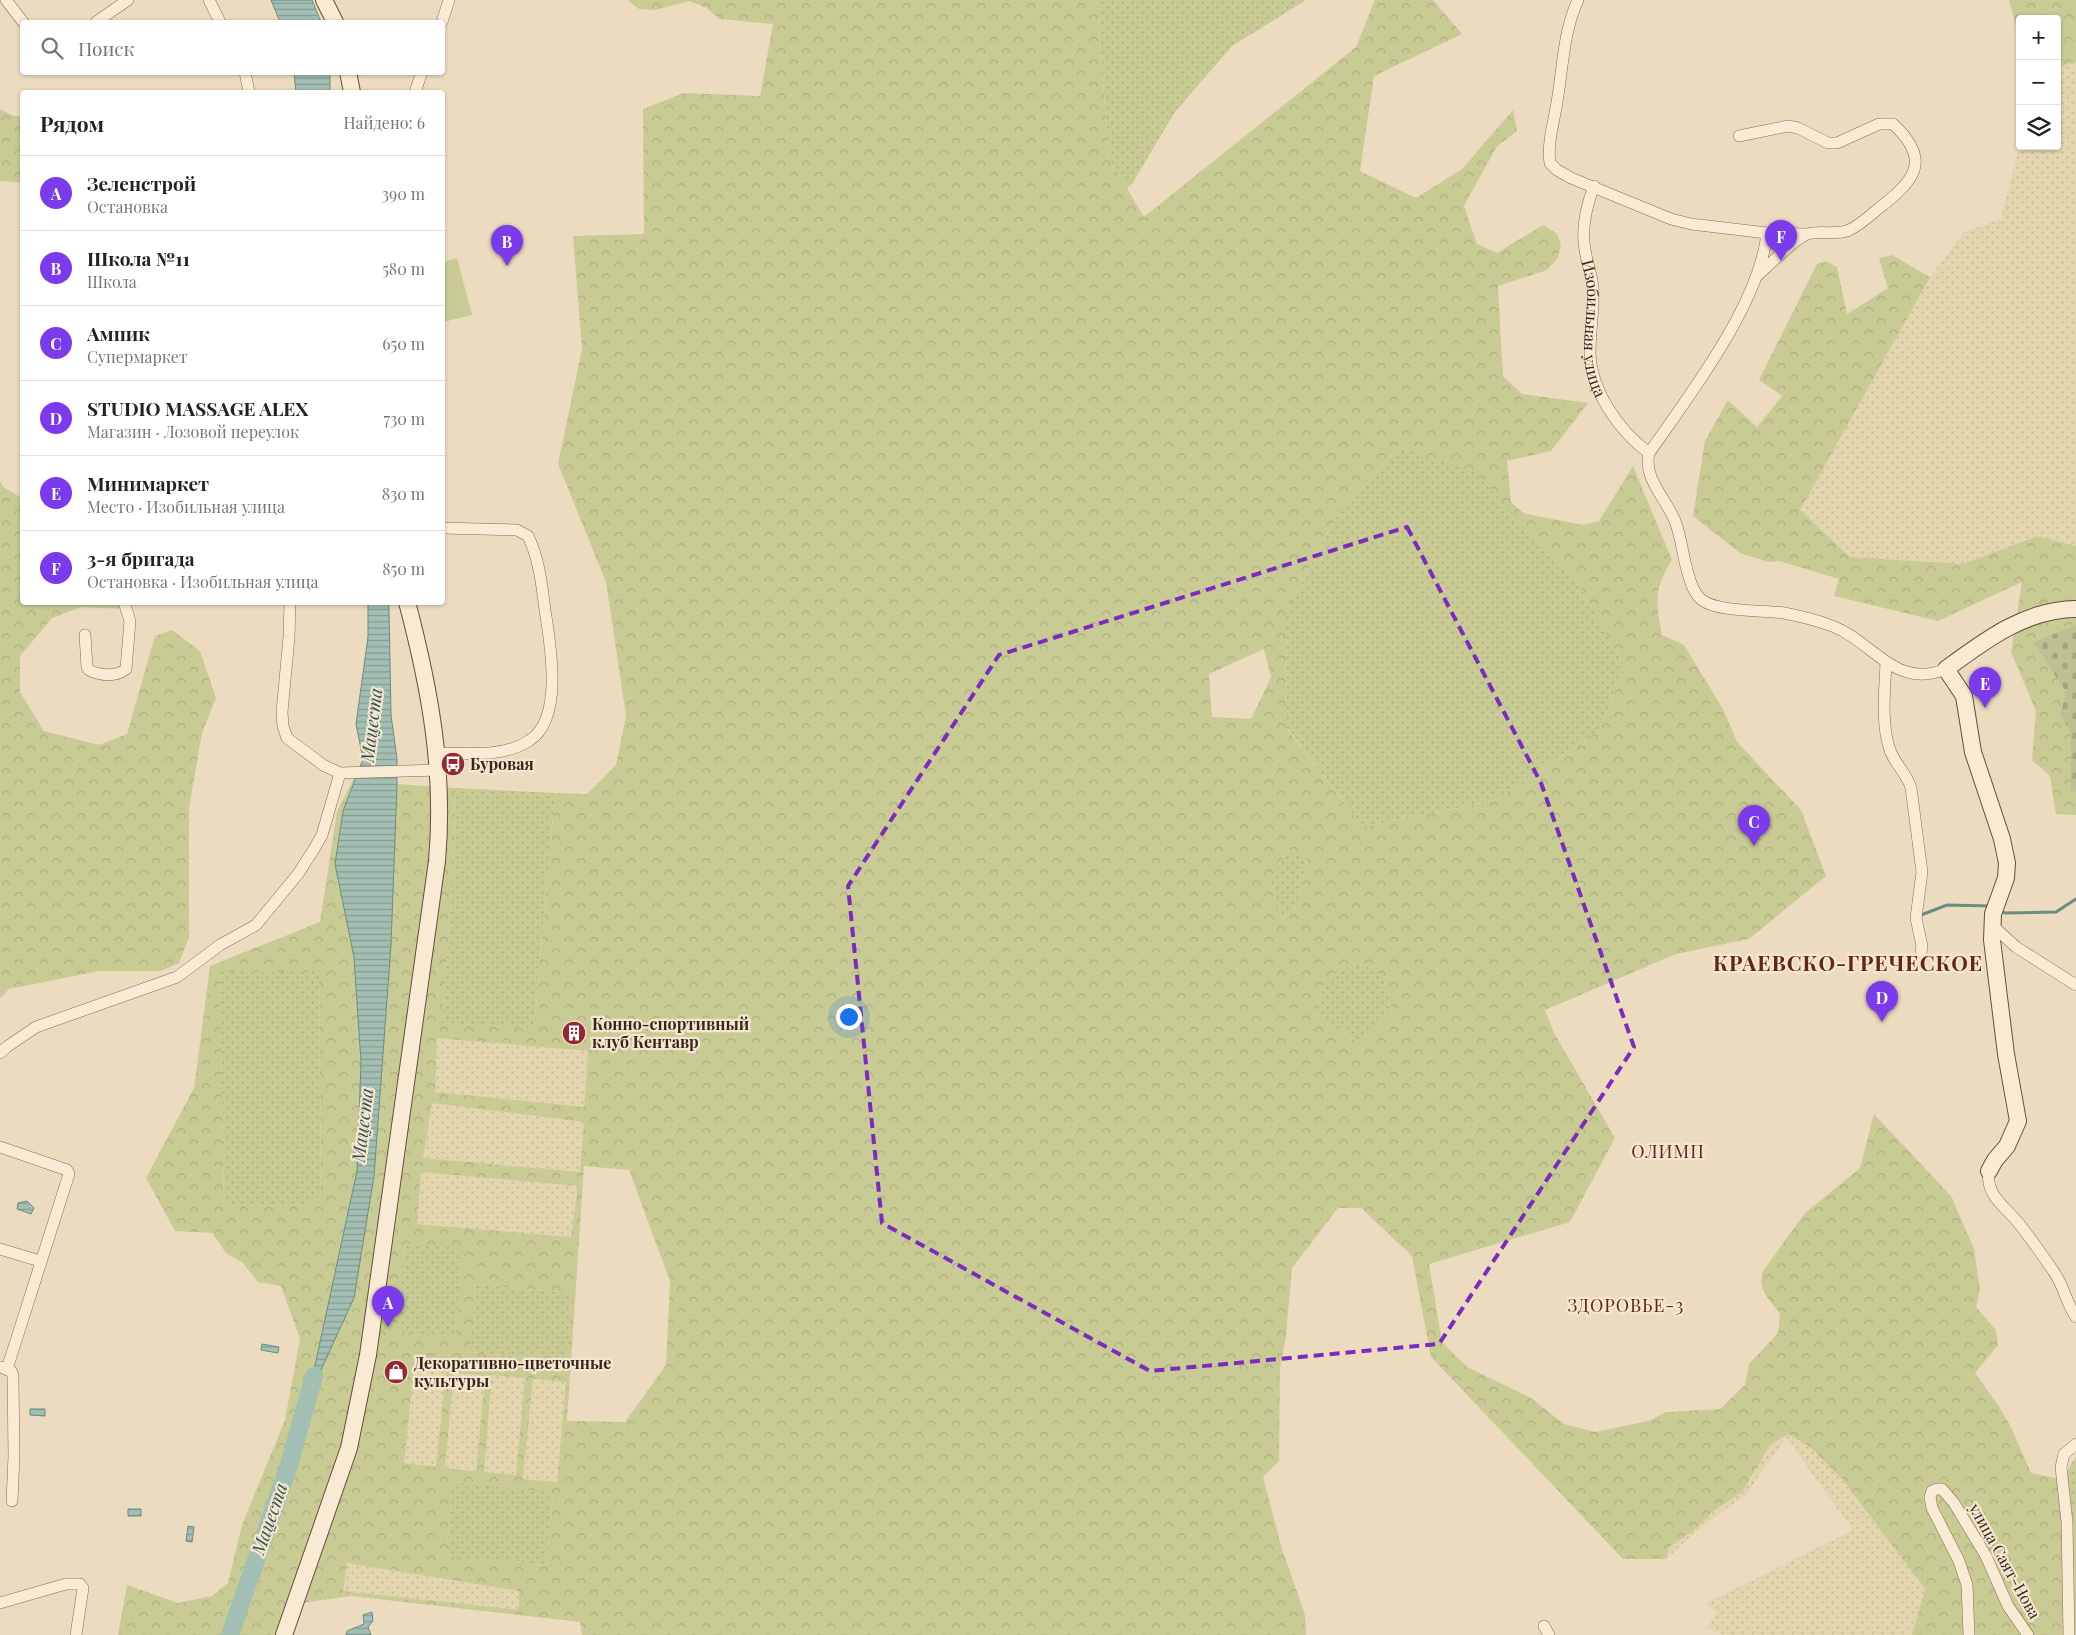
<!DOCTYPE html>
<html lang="ru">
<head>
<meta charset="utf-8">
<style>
  :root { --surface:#fff; --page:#f2f2f2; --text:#222; --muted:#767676; --line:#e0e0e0; --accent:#7c3aed }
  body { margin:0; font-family:"Playfair Display",serif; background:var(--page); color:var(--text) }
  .controls { position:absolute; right:15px; top:15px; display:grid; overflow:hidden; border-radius:5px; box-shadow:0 1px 4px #0004 }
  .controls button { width:45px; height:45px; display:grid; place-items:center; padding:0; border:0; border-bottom:1px solid var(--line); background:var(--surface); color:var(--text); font:25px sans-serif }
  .you { position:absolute; left:848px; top:1016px; width:18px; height:18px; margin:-12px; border:4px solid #fff; border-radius:50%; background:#1a73e8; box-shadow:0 0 0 8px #1a73e833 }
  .badge { display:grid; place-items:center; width:32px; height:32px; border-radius:50%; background:var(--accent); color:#fff; font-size:16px; font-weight:700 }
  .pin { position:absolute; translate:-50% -41px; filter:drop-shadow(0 1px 2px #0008) }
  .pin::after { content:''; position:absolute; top:26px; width:18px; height:15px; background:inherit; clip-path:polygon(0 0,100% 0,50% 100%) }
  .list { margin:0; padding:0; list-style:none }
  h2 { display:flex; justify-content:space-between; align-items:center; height:65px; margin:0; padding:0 20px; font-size:21px }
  h2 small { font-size:16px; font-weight:400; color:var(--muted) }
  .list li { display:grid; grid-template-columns:32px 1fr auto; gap:15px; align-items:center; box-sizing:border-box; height:75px; padding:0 20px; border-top:1px solid var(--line) }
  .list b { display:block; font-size:19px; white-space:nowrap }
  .list p { margin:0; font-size:16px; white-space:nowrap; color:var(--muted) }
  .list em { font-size:16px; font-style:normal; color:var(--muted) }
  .icon { flex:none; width:28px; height:28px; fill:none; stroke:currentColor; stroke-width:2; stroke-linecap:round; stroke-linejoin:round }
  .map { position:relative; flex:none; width:2076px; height:1635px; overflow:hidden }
  .search { position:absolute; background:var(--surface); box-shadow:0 1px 4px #0004; left:20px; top:20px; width:425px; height:55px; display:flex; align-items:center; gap:12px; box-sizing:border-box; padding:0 18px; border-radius:5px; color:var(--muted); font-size:19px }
  .panel { position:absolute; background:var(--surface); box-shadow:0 1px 4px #0004; left:20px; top:90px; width:425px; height:515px; border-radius:5px }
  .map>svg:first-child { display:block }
</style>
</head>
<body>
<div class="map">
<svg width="2076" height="1635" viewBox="0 0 2076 1635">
  <defs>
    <pattern id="farmland-dots" width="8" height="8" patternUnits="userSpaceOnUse" patternTransform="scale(1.25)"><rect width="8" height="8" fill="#e3d5ad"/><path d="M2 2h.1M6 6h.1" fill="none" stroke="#c3b794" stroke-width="1.8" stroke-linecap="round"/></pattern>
    <pattern id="green-dots" width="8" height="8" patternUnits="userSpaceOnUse" patternTransform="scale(1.25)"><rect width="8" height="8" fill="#c9cb94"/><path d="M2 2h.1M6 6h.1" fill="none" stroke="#adae7f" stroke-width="1.8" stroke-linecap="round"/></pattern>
    <pattern id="forest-crowns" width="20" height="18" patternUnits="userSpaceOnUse" patternTransform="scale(1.25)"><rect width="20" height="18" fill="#c9cb94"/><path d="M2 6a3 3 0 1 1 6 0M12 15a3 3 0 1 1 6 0" fill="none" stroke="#adae7f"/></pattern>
    <pattern id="cemetery-stones" width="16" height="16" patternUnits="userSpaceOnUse" patternTransform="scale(1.25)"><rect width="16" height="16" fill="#bebf93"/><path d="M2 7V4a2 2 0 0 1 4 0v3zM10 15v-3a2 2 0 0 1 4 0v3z" fill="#a4a47e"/></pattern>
    <pattern id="water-rules" width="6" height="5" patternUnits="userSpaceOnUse" patternTransform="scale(1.25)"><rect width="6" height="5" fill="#a3bfb4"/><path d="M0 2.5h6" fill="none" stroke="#869b92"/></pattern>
  </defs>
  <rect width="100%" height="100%" fill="#eddbc0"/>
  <path fill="url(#farmland-dots)" d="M2076,62V546L2036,536L1963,564L1850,557L1799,510L1930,277L1964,232L2001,219L2017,156L2020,133V146H2057V67Z
    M437,1037L588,1051L584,1107L434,1092Z
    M432,1103L584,1122L580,1173L423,1158Z
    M421,1172L579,1186L571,1237L416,1224Z
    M414,1369L446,1372L437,1467L404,1463Z
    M454,1373L485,1376L476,1471L445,1468Z
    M492,1375L525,1377L517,1475L484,1472Z
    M533,1379L566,1382L557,1482L523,1479Z
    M1788,1434L1809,1446L1843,1480L1925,1589L1912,1635H1723L1708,1628L1717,1612L1705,1604L1853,1530L1786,1437L1746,1495L1704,1525L1666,1559L1669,1547L1693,1531L1712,1512L1742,1492L1770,1445Z
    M347,1563L519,1591V1611L342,1591Z"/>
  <path fill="url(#green-dots)" d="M1097,0H1306L1232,46L1175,112L1132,184L1127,188L1109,158Z
    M1399,447L1475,471L1580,587L1625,667L1599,731L1492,801L1363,827L1287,728L1286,613L1335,518Z
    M456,788L555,793L534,1029L442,1023L452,887Z
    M1287,850L1307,859L1298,902L1283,920L1270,881Z
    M1359,961L1385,979L1392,1014L1358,1042L1315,1014L1324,980Z
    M220,972H319L321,1194L309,1205H224Z
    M405,1242L463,1248L455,1337L397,1332Z
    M475,1285L573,1293L567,1361L469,1352Z
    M2076,1457V1635H2074L2075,1535L2066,1480L2069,1467Z
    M453,1482L553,1491L546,1565L446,1556Z"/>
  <path fill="url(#forest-crowns)" fill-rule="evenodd" d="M628,0H1097L1109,158L1144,217L1356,47L1375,0H1433L1462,34L1374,76L1360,171L1416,198L1462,169L1513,110L1517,131L1497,146L1464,206L1477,244L1497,253L1543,225L1557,234L1561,245L1558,258L1547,270L1498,286L1503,376L1522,394L1588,403L1551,451L1507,461L1511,502L1523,513L1583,525L1599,521L1633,466L1672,560C1653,591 1656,601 1662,635L1684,645L1724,711L1737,742L1801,810L1826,876L1749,939L1676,954L1545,1010L1554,1033L1615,1138L1570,1222L1429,1264L1442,1342L1467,1367L1531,1398L1564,1424L1595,1432L1648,1421L1666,1412L1720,1409L1745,1385L1749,1364L1778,1333L1780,1314C1769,1299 1757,1290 1763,1271L1805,1213L1860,1168L1874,1114L1951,1196L1974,1249L1980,1289L1976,1307L1996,1330L1998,1345L1975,1373L1998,1405L2011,1427L2031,1473L2066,1480L2075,1535L2074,1635H1912L1925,1589L1843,1480L1809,1446L1788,1434L1770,1445L1742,1492L1712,1512L1693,1531L1669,1547L1666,1559H1623L1431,1357L1412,1256L1361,1208H1338L1292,1268L1286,1336L1280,1368L1279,1461L1263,1477L1282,1549L1305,1615L1306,1635H582L580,1622L351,1596L294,1604L281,1635H118L127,1585L178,1603L212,1596L228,1583L242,1525L285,1420L300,1339L281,1286L258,1282L243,1263L226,1253L212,1233L175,1231L146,1178L194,1088L210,966L320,922L337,812L363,759L343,811L335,864L354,957L361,1062L357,1171L309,1395L354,1298L374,1176L391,945L397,784L456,788L452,887L442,1023L534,1029L555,793L587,794L616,765L626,716L606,582L558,464L582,349L573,236L644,234L643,109L684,93L760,96L773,24L719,19L707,8L689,1L655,10L639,9ZM1399,447L1475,472L1580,587L1625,667L1599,731L1492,801L1363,827L1287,729L1286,613L1335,518ZM1264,649L1271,677L1251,719L1212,717L1209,674ZM1287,850L1307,859L1298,902L1283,920L1270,881ZM1359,961L1385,979L1392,1014L1358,1042L1315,1014L1324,980ZM220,972H319L321,1194L309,1205L224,1204ZM437,1038L588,1051L584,1107L435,1092ZM432,1103L584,1122L580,1172L423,1158ZM584,1166L629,1170L670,1281L666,1365L625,1422L567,1421ZM421,1172L578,1186L571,1237L417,1224ZM405,1243L463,1248L455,1336L397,1332ZM475,1285L573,1293L566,1361L470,1352ZM414,1369L446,1372L436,1467L404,1463ZM454,1373L485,1376L476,1471L445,1468ZM492,1375L525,1378L516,1475L484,1472ZM533,1379L566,1382L557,1482L523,1479ZM453,1482L553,1492L546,1565L446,1556ZM347,1563L519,1591V1610L343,1591Z
    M2009,0H2076V62L2057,67V19H2020V42Z
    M0,109L11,115L22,117V183L0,181Z
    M1892,255L1930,277L1800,510L1850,557L1963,564L2037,536L2076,546V625L2033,642L2066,692L2060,715L2071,733V790L2076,792V815L2056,814L2050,776L2032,760L2036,711L2011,652L2022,582L1938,621L1834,596L1839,579L1779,561L1768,562L1740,553L1693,516L1705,441L1728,400L1757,427L1782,396L1759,380L1817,264L1826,261L1837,267L1847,314L1888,288L1879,258Z
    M0,481L3,487L22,498V602L130,603L128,609L81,607L52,618L20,656V692L44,731L99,745L127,734L155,636L172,630L200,651L216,698L202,733L189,808V937L179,963L161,971H99L9,989L0,998Z"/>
  <path fill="url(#cemetery-stones)" d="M2076,625V792L2071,791V733L2060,715L2066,692L2033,642Z"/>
  <path fill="#c9cb94" d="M457,258L472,315L443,322V262Z"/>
  <path fill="url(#water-rules)" stroke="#6a8d81" d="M271,0H312L321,22H280Z
    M294,73H330V92H296Z
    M368,603H388L389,609L391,715L397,759V784L391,945L374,1176L354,1298L308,1398L357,1171L361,1062L354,957L335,864L343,811L363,759L356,724L368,637Z
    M27,1201L34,1208L31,1214L17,1209L18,1203Z
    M262,1344L279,1347L278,1353L261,1350Z
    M30,1409H45V1416L30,1415Z
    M128,1509H141V1516H128Z
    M188,1526L194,1527L192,1542L186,1541Z
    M372,1612L373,1621L368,1627L371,1635H346L347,1631L364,1624L363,1615Z"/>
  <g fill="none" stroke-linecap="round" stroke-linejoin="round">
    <path stroke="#6a8d81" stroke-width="3" d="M1999,910L2005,913L2056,912L2076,899
      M1921,915L1947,905L1991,906"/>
    <path stroke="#a3bfb4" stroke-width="18" d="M230,1635L289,1465L314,1376"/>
    <g stroke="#866c58" stroke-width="12">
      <g id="street">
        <path d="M6,0L23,22"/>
        <path d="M209,0L220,22"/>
        <path d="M1578,0C1563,33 1563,67 1557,102C1554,122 1547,143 1550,163L1557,170L1571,178L1671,219L1691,224L1767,233L1806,234"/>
        <path d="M96,22L128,0"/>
        <path d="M442,22L449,0"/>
        <path d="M245,72L249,92"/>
        <path d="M415,92L422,72"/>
        <path d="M1739,136L1788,126L1798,128L1828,143H1837L1879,124H1893C1933,161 1914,181 1878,209C1868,217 1858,227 1847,231C1835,235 1814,230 1805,235C1792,242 1770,264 1758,275"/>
        <path id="s1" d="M1594,186C1586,207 1581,229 1585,250C1587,263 1592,275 1593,288C1594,310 1590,332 1590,353C1591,391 1619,431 1649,453"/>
        <path d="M1767,233C1760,303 1690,395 1649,453C1643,479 1666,498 1675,521C1681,536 1682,551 1686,566C1689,577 1692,592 1702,600C1717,612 1763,610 1784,613C1799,616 1817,620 1832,626C1874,642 1895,690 1946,669"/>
        <path d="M290,602L289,637L282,712L283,726L287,738L323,765L340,773L438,770"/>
        <path d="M85,635L87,667L89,670C100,676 117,677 126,669L130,621L124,602"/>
        <path d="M1886,662C1885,689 1881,721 1889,747C1893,763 1907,773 1911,788L1922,872L1916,918L1922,946L1921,952"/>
        <path d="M437,753C466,753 505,758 530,740C564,718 550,643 545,610C542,586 539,558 528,536L517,530L442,528"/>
        <path d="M1992,925L2016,947L2076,985"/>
        <path d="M0,1053L8,1046L36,1027L177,977L220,945L256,925L298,874L314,849L322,835L340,773"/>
        <path d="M0,1147L67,1170L69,1174L7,1369"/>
        <path d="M1989,1171C1985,1197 2007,1207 2020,1225C2032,1240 2043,1256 2054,1272C2064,1286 2066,1303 2076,1317"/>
        <path d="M0,1249L40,1261"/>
        <path d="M1,1367L12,1372L13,1377L14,1456L12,1501"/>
        <path d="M0,1603L66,1584H80L83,1588L76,1635"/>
        <path d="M1544,1626L1549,1635"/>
        <path d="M1969,1635L1967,1585L1959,1561L1932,1508L1930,1497L1932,1491L1937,1489H1942L1954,1503L1986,1556L2008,1606L2028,1635"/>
        <path d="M2069,1635L2067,1522L2061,1467L2064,1454L2076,1444"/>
      </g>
    </g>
    <g stroke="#674d3b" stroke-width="18">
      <path id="secondary" d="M324,0L335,22
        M348,72L352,92
        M1989,1171L1995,1160L2007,1146L2018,1121L2006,1054L1992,940L1993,914L2006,878L2007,863L2002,839L1973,752L1964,696L1946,669C1984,641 2026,609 2076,609
        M284,1635L349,1448L368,1355L437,861C445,771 430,689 407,602"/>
    </g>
    <use href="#street" stroke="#f8ead3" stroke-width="11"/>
    <use href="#secondary" stroke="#f8ead3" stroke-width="16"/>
  </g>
  <path fill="none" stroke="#7b2cbf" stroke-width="4" stroke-dasharray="10 6" stroke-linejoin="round" d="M1407,527L1541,783L1634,1047L1439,1344L1150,1371L882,1223L848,886L999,655Z"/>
  <defs>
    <g id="bus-disc" transform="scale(1.25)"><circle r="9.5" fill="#942933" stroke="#f5e6cf"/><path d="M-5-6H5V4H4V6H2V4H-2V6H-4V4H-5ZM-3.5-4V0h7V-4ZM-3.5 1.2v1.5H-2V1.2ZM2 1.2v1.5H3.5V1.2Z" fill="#fff"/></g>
    <g id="building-disc" transform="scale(1.25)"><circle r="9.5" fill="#942933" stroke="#f5e6cf"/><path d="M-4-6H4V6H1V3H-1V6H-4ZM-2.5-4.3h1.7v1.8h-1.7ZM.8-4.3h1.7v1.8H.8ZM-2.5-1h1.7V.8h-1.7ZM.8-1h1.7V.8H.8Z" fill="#fff"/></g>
    <g id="shop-disc" transform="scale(1.25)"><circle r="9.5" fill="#942933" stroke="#f5e6cf"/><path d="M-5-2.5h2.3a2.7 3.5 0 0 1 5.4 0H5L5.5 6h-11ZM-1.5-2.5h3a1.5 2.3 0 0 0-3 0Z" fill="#fff"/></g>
  </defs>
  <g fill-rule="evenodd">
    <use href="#bus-disc" x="453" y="764"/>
    <use href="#building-disc" x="574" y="1033"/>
    <use href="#shop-disc" x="396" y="1372"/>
  </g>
  <g text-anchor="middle" stroke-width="4.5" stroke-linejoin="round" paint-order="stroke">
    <g font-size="16" fill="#35261c" stroke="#f5e6cf">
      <text dy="6" stroke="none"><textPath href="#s1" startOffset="145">Изобильная улица</textPath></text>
      <text transform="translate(2005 1561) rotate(61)" y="6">улица Саят-Нова</text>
    </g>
    <g font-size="16" font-weight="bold" fill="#35261c" stroke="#f5e6cf" text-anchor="start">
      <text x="470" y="770">Буровая</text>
      <text x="592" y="1030">Конно-спортивный<tspan x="592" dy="18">клуб Кентавр</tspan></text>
      <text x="414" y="1369">Декоративно-цветочные<tspan x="414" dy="18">культуры</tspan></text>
    </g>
    <g font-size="18" font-style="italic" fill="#2c554f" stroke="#f5e6cf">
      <text transform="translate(372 725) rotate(-83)" y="6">Мацеста</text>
      <text transform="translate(363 1125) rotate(-83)" y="6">Мацеста</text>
      <text transform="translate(270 1519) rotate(-71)" y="6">Мацеста</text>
    </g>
    <g font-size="18" letter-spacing="1" fill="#61251c" stroke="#f5e6cf">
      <text x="1668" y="1158">ОЛИМП</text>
      <text x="1626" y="1312">ЗДОРОВЬЕ-3</text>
    </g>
    <g font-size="21" font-weight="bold" letter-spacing="1" fill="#61251c" stroke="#f5e6cf">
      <text x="1848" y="971">КРАЕВСКО-ГРЕЧЕСКОЕ</text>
    </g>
  </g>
</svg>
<div class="controls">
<button>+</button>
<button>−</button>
<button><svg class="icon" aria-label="layers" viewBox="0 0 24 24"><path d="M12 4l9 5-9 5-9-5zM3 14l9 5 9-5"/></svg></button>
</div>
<div class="you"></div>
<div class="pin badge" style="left:388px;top:1327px">A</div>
<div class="pin badge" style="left:507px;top:266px">B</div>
<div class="pin badge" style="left:1754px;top:846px">C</div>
<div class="pin badge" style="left:1882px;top:1022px">D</div>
<div class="pin badge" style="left:1985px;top:708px">E</div>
<div class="pin badge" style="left:1781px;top:261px">F</div>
<div class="search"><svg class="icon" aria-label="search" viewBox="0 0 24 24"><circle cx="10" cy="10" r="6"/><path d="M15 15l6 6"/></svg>Поиск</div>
<section class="panel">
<h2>Рядом<small>Найдено: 6</small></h2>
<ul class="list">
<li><span class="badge">A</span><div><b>Зеленстрой</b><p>Остановка</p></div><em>390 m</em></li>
<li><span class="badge">B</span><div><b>Школа №11</b><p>Школа</p></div><em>580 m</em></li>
<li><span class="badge">C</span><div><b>Ампик</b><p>Супермаркет</p></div><em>650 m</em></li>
<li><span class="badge">D</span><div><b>STUDIO MASSAGE ALEX</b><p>Магазин · Лозовой переулок</p></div><em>730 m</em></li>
<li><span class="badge">E</span><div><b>Минимаркет</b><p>Место · Изобильная улица</p></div><em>830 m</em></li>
<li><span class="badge">F</span><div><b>3-я бригада</b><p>Остановка · Изобильная улица</p></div><em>850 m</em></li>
</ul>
</section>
</div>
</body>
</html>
